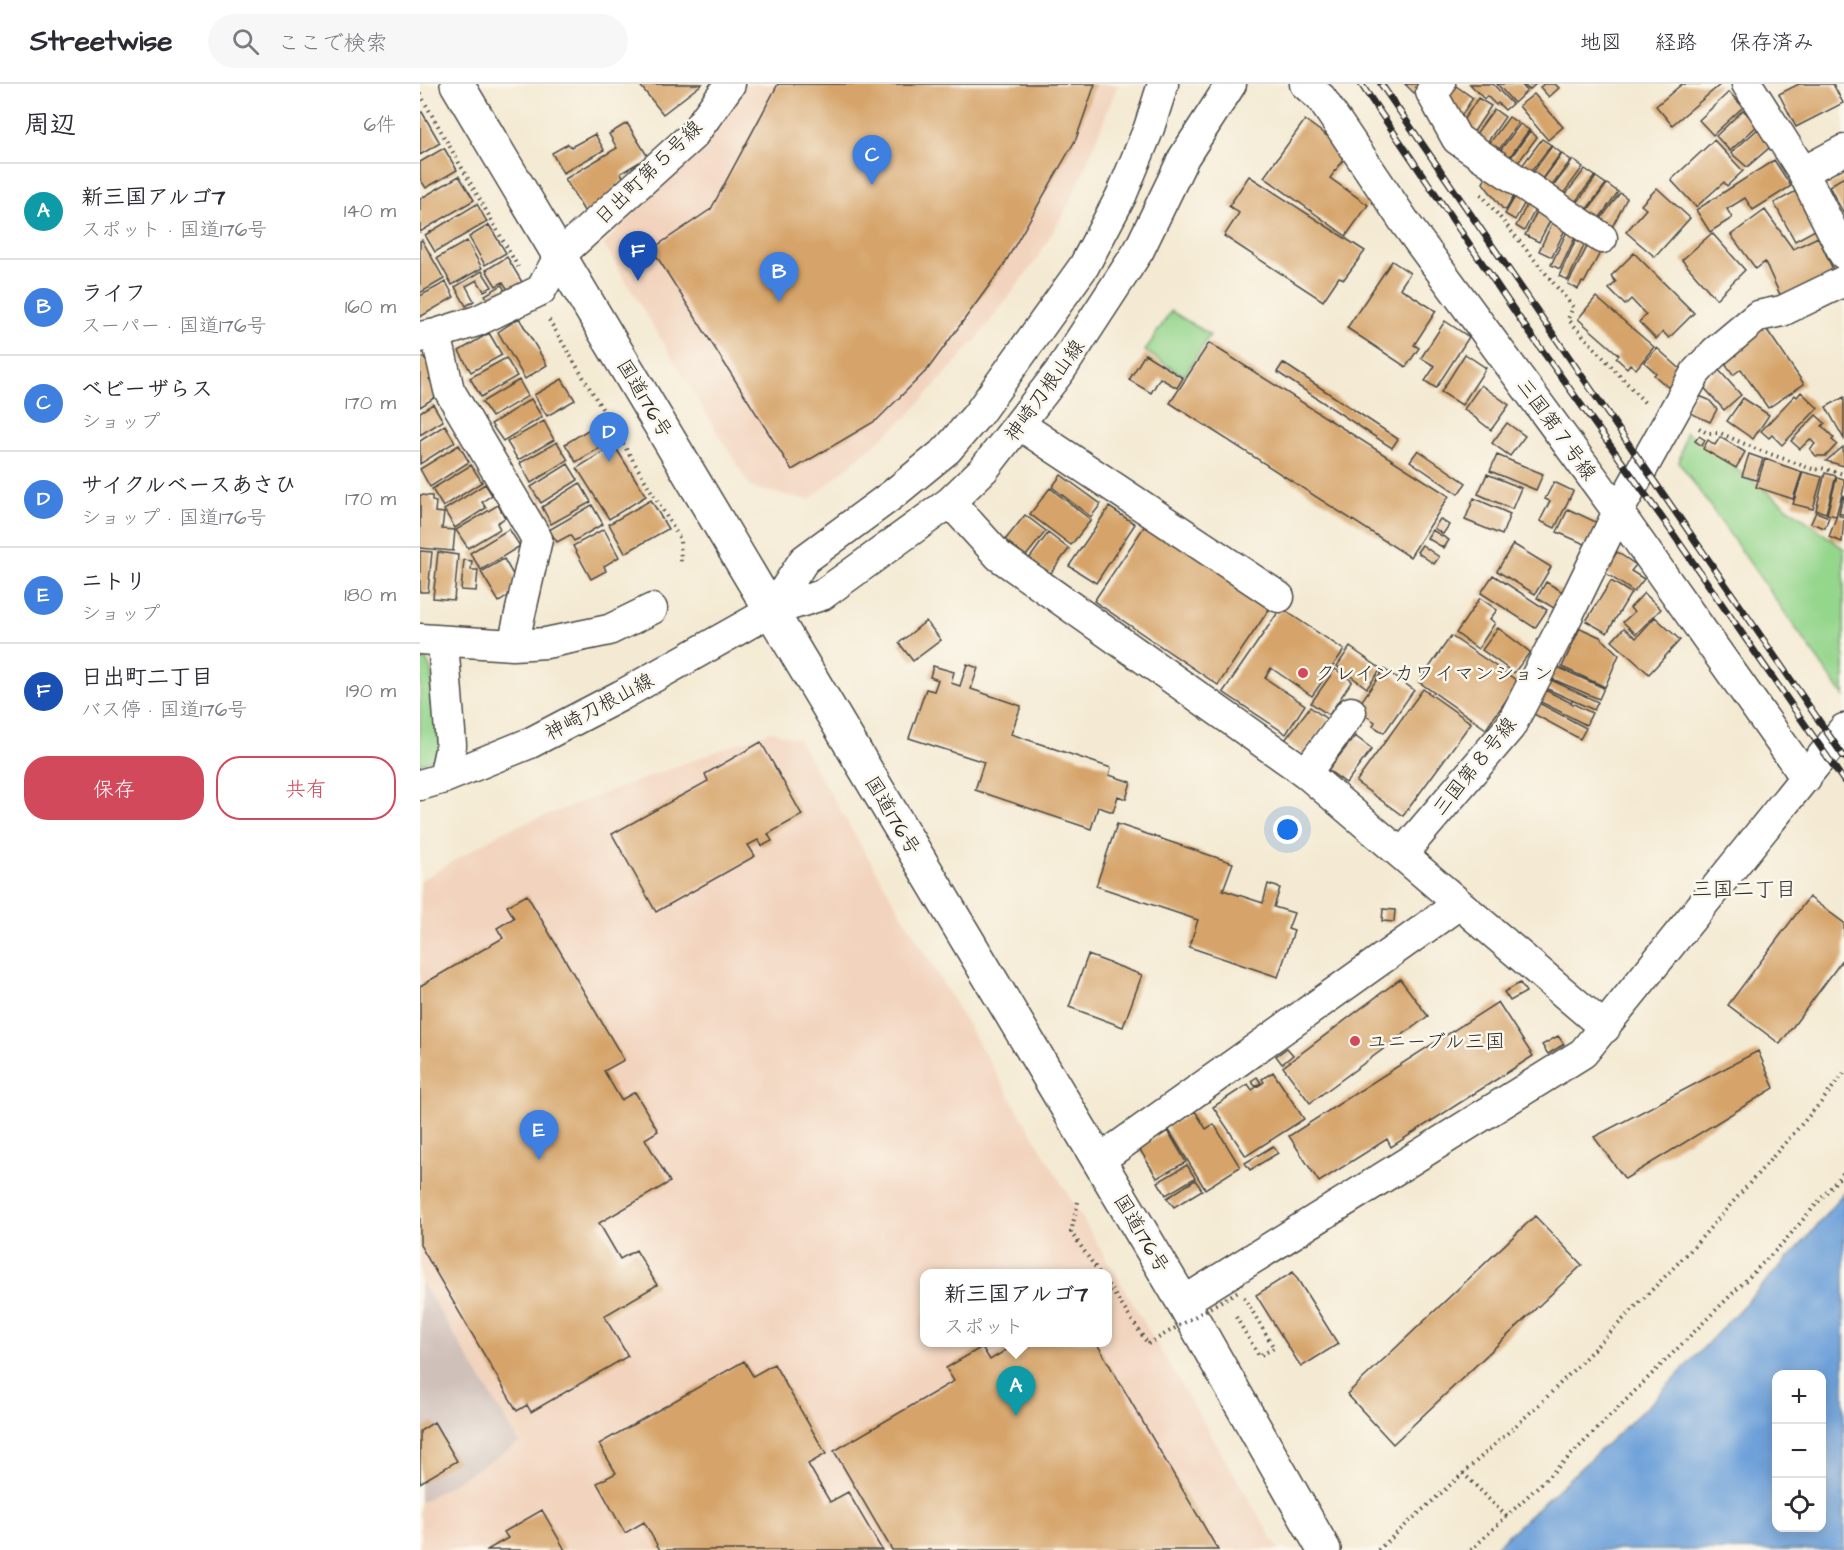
<!DOCTYPE html>
<html lang="ja">
<head>
<meta charset="utf-8">
<style>
  :root { --surface:#fff; --page:#f7f7f7; --text:#2b2b33; --muted:#7c7c81; --line:#e1e1e2; --accent:#d1495b }
  body { margin:0; font-family:"Architects Daughter","Klee One",sans-serif; background:var(--page); color:var(--text) }
  .controls { position:absolute; right:18px; bottom:18px; display:grid; overflow:hidden; border-radius:12px; box-shadow:0 3px 15px #0003 }
  .controls button { width:54px; height:54px; display:grid; place-items:center; padding:0; border:0; border-bottom:2px solid var(--line); background:var(--surface); color:var(--text); font:30px sans-serif }
  .you { position:absolute; left:868px; top:746px; width:21px; height:21px; margin:-15px; border:4px solid #fff; border-radius:50%; background:#1a73e8; box-shadow:0 0 0 9px #1a73e833 }
  .badge { display:grid; place-items:center; width:39px; height:39px; border-radius:50%; background:var(--accent); color:#fff; font-size:20px; font-weight:700 }
  .pin { position:absolute; translate:-50% -50px; filter:drop-shadow(0 2px 3px #0008) }
  .pin::after { content:''; position:absolute; top:32px; width:21px; height:18px; background:inherit; clip-path:polygon(0 0,100% 0,50% 100%) }
  .popup { position:absolute; left:500px; top:1185px; width:192px; height:78px; box-sizing:border-box; display:grid; place-content:center; border-radius:12px; background:var(--surface); filter:drop-shadow(0 2px 4px #0005); font-size:20px; white-space:nowrap; color:var(--muted) }
  .popup b { font-size:22px; color:var(--text) }
  .popup::after { content:''; position:absolute; left:50%; top:100%; margin-left:-12px; border:12px solid transparent; border-top-color:var(--surface) }
  .list { margin:0; padding:0; list-style:none }
  h2 { display:flex; justify-content:space-between; align-items:center; height:78px; margin:0; padding:0 24px; font-size:26px }
  h2 small { font-size:20px; font-weight:400; color:var(--muted) }
  .list li { display:grid; grid-template-columns:39px 1fr auto; gap:18px; align-items:center; box-sizing:border-box; height:96px; padding:0 24px; border-top:2px solid var(--line) }
  .list b { display:block; font-size:22px; white-space:nowrap }
  .list p { margin:0; font-size:20px; white-space:nowrap; color:var(--muted) }
  .list em { font-size:20px; font-style:normal; color:var(--muted) }
  .actions { display:flex; gap:12px; padding:18px 24px }
  .actions a { flex:1; padding:14px 0; border:2px solid var(--accent); border-radius:24px; text-align:center; font-size:21px; color:var(--accent) }
  .actions .main { background:var(--accent); color:#fff }
  .icon { flex:none; width:33px; height:33px; fill:none; stroke:currentColor; stroke-width:2; stroke-linecap:round; stroke-linejoin:round }
  .map { position:relative; flex:none; width:1424px; height:1466px; overflow:hidden }
  header { display:flex; align-items:center; gap:36px; box-sizing:border-box; height:84px; padding:0 30px; background:var(--surface); border-bottom:2px solid var(--line) }
  header strong { font-size:28px }
  nav { display:flex; gap:33px; margin-inline-start:auto; font-size:21px }
  .search { width:420px; height:54px; background:var(--page); display:flex; align-items:center; gap:15px; box-sizing:border-box; padding:0 21px; border-radius:33px; color:var(--muted); font-size:22px }
  main { display:flex }
  aside { flex:1; background:var(--surface) }
  .map>svg:first-child { display:block }
</style>
</head>
<body>
<header>
<strong>Streetwise</strong>
<div class="search"><svg class="icon" aria-label="search" viewBox="0 0 24 24"><circle cx="10" cy="10" r="6"/><path d="M15 15l6 6"/></svg>ここで検索</div>
<nav><a>地図</a><a>経路</a><a>保存済み</a></nav>
</header>
<main>
<aside>
<h2>周辺<small>6件</small></h2>
<ul class="list">
<li><span class="badge" style="background:#0f9aa8">A</span><div><b>新三国アルゴ7</b><p>スポット · 国道176号</p></div><em>140 m</em></li>
<li><span class="badge" style="background:#3f7fe0">B</span><div><b>ライフ</b><p>スーパー · 国道176号</p></div><em>160 m</em></li>
<li><span class="badge" style="background:#3f7fe0">C</span><div><b>ベビーザらス</b><p>ショップ</p></div><em>170 m</em></li>
<li><span class="badge" style="background:#3f7fe0">D</span><div><b>サイクルベースあさひ</b><p>ショップ · 国道176号</p></div><em>170 m</em></li>
<li><span class="badge" style="background:#3f7fe0">E</span><div><b>ニトリ</b><p>ショップ</p></div><em>180 m</em></li>
<li><span class="badge" style="background:#1a4fb4">F</span><div><b>日出町二丁目</b><p>バス停 · 国道176号</p></div><em>190 m</em></li>
</ul>
<div class="actions"><a class="main">保存</a><a>共有</a></div>
</aside>
<div class="map">
<svg width="1424" height="1466" viewBox="0 0 1424 1466">
  <rect width="100%" height="100%" fill="#fbf7ec"/>
  <filter id="ink" filterUnits="userSpaceOnUse"><feTurbulence type="fractalNoise" baseFrequency=".0167" numOctaves="2"/><feDisplacementMap in="SourceGraphic" scale="12" xChannelSelector="R" yChannelSelector="G"/><feConvolveMatrix kernelMatrix="1 2 1 2 8 2 1 2 1" color-interpolation-filters="sRGB"/></filter>
  <filter id="wash" filterUnits="userSpaceOnUse"><feTurbulence type="fractalNoise" baseFrequency=".008" numOctaves="4" result="noise"/><feDisplacementMap in="SourceGraphic" scale="24" xChannelSelector="R" yChannelSelector="G"/><feGaussianBlur stdDeviation="1.35" result="paint"/><feColorMatrix in="noise" values="0 0 0 0 0 0 0 0 0 0 0 0 0 0 0 0 0 1.4 0 .05"/><feComposite in="paint" operator="in"/></filter>
  <g filter="url(#wash)">
    <rect width="100%" height="100%" fill="#f4ead3"/>
    <path fill="#f2d4be" fill-rule="evenodd" d="M321,0H698L666,82L643,131L615,178L559,252L490,330L389,416L331,404L184,161L293,41Z
      M351,647L378,655L859,1466H0V1419L100,1359L0,1195V797L84,747ZM504,1190H688V1258H504Z"/>
    <path fill="#cfc0ba" d="M0,1195L100,1359L0,1419Z"/>
    <path fill="#95d68d" stroke="#60805c" stroke-width="1.5" d="M751,227L790,251L764,292L725,267Z
      M1266,348L1424,465V613L1259,378Z
      M0,572L6,575L11,586L21,667L16,674L0,680Z"/>
    <path fill="#6ea1d9" stroke="#4c6682" stroke-width="1.5" fill-rule="evenodd" d="M1424,1108V1466H1072L1234,1316L1387,1154ZM1356,1290H1402V1444H1356Z"/>
    <g id="blocks">
      <path fill="#d6a46b" d="M219,0H282L243,30Z
        M358,0H675L656,55L582,184L508,285L457,336L372,386L232,165L291,125Z
        M985,0H1006L996,11Z
        M1033,0L1053,14L1041,32L1020,17Z
        M1050,0H1073L1092,20L1085,26L1078,19L1076,21L1067,12L1064,15Z
        M1077,0H1101L1107,7L1094,19Z
        M1103,0H1116L1109,6Z
        M1124,0H1135L1139,4L1129,13L1120,3Z
        M1262,0H1301L1252,41L1236,22Z
        M1379,0H1413L1423,19L1376,43L1359,10Z
        M1309,8L1323,23L1293,51L1279,36Z
        M1114,10L1143,43L1128,56L1099,22Z
        M1058,14L1071,22L1051,52L1038,44Z
        M1074,25L1085,33L1064,63L1052,55Z
        M1323,26L1338,41L1310,67L1296,52Z
        M2,28L20,59L0,71V29Z
        M1089,33L1098,39L1075,71L1066,64Z
        M885,36L929,68L910,94L948,121L926,152L844,93Z
        M207,39L228,73L201,89L204,95L167,132L145,95L197,64L189,50Z
        M1100,40L1109,46L1086,78L1077,71Z
        M1339,44L1349,64L1327,83L1311,69Z
        M1110,47L1117,53L1094,84L1087,79Z
        M175,50L184,66L143,89L132,69L148,60L151,63Z
        M1122,55L1131,61L1107,93L1098,87Z
        M1294,56L1323,87L1307,102L1304,98L1276,123L1251,96Z
        M1132,62L1141,69L1118,100L1109,94Z
        M24,64L37,86L6,104L0,95V78Z
        M1142,70L1151,76L1128,107L1119,101Z
        M1153,76L1163,83L1140,114L1130,107Z
        M1354,76L1371,102L1333,126L1325,114L1307,125L1312,134L1290,148L1276,126Z
        M1165,85L1175,92L1152,122L1142,115Z
        M1069,88L1098,104L1086,126L1082,124L1063,99Z
        M39,92L54,116L0,148V115Z
        M829,92L945,167L924,195L919,193L903,217L804,152L819,129L809,122Z
        M1176,93L1186,100L1163,130L1154,123Z
        M1424,93V130L1409,102Z
        M1187,100L1198,108L1176,139L1165,130Z
        M1237,104L1270,134L1235,173L1206,148L1226,125L1221,121Z
        M1099,106L1109,111L1095,136L1085,130Z
        M1378,106L1399,144L1375,157L1354,119Z
        M1200,109L1207,114L1189,149L1177,140Z
        M1110,115L1118,120L1104,147L1096,142Z
        M57,120L67,138L15,168L5,151Z
        M1120,122L1134,129L1119,158L1105,151Z
        M1345,126L1373,165L1398,153L1416,192L1363,217L1345,178L1336,185L1311,151Z
        M1135,133L1148,139L1132,173L1119,167Z
        M69,141L86,169L65,181L49,153Z
        M1150,141L1159,145L1140,185L1131,181Z
        M1160,147L1169,151L1148,196L1139,192Z
        M1292,149L1325,186L1296,215L1262,176Z
        M2,156L24,195L0,209V157Z
        M47,157L62,184L32,201L17,174Z
        M1170,157L1183,163L1164,199L1162,198L1158,205L1148,200Z
        M1214,169L1274,229L1249,254L1243,248L1236,255L1219,238L1226,231L1211,215L1205,221L1189,205L1196,198L1191,192Z
        M87,173L102,198L88,206L83,198L76,202L66,186Z
        M972,177L990,189L980,204L1016,227L994,261L999,264L986,283L927,244Z
        M62,187L72,203L64,207L57,196L46,202L54,217L46,222L35,203Z
        M26,198L34,213L0,233V212Z
        M82,201L86,209L70,219L65,211Z
        M1176,213L1234,263L1216,285L1210,280L1207,284L1196,274L1199,271L1158,235Z
        M99,234L127,281L105,295L78,248Z
        M1025,237L1049,253L1016,304L1005,297L1015,282L1001,274Z
        M1345,243L1384,300L1348,324L1321,285L1313,291L1300,273Z
        M69,249L82,271L51,288L39,267Z
        M789,259L1029,412L990,473L750,319Z
        M1237,264L1266,290L1252,307L1234,291L1236,289L1224,278Z
        M725,270L763,294L757,304L740,294L731,309L709,296Z
        M1045,270L1066,284L1042,321L1021,308Z
        M3,273L16,291L9,295L20,310L0,323V275Z
        M86,274L97,292L61,313L50,294Z
        M863,279L978,355L972,364L857,288Z
        M1298,285L1321,311L1304,326L1281,300Z
        M142,295L155,316L127,332L114,311Z
        M99,296L108,312L72,333L62,318Z
        M1061,301L1089,321L1071,346L1044,325Z
        M1381,308L1398,324L1362,361L1352,351L1349,354L1341,347L1375,311L1377,313Z
        M1274,310L1289,316L1297,325L1290,338L1266,327Z
        M1424,313V355L1406,323Z
        M1323,314L1349,331L1333,355L1307,337Z
        M111,315L122,333L83,357L71,340Z
        M13,320L23,337L0,351V328Z
        M1396,331L1405,339L1402,342L1414,354L1412,356L1417,360L1406,372H1396L1390,365L1395,360L1390,355L1380,365L1371,357Z
        M184,336L195,355L156,378L145,360Z
        M124,337L134,356L98,376L87,358Z
        M1087,339L1105,352L1090,372L1072,359Z
        M25,341L35,358L0,380V357Z
        M1279,352L1285,356L1282,362L1275,357Z
        M1300,353L1325,368L1316,384L1283,365L1288,356L1295,361Z
        M137,358L148,376L111,399L100,379Z
        M39,361L49,378L10,403L0,385Z
        M194,361L226,412L189,435L157,384Z
        M1423,363L1424,382L1406,377Z
        M998,366L1046,399L1038,410L990,377Z
        M1329,370L1343,375L1336,396L1322,392Z
        M1077,371L1123,390L1116,406L1070,387Z
        M1345,375L1382,388L1373,415L1336,403Z
        M148,380L158,396L121,419L111,403Z
        M51,381L62,398L23,423L12,405Z
        M1383,388L1402,393L1393,425L1373,420Z
        M1405,389L1416,392L1406,429L1396,426Z
        M1067,390L1101,404L1092,425L1058,410Z
        M641,391L681,420L671,433L632,403Z
        M1417,393L1424,395V403L1416,432L1407,430Z
        M1134,398L1153,407L1135,444L1120,437L1130,417L1125,415Z
        M160,399L171,418L131,440L122,423Z
        M65,400L72,411L62,418L66,424L35,444L24,426Z
        M630,404L671,436L651,461L610,430Z
        M0,411L12,412V417L16,418L15,428L24,429L22,445L35,446L33,467L0,464Z
        M1423,412H1424V431L1419,429Z
        M1054,414L1090,430L1082,451L1045,436Z
        M231,416L248,445L205,469L189,440Z
        M78,421L85,434L77,439L80,445L48,464L36,446Z
        M172,421L183,440L154,457L150,451L137,458L129,446Z
        M689,423L715,440L676,499L649,482Z
        M1148,425L1178,439L1167,461L1137,448Z
        M1396,428L1409,433L1405,444L1391,439Z
        M605,431L626,447L606,472L585,456Z
        M1417,431L1424,433L1422,458L1409,453Z
        M1020,435L1029,441L1023,450L1014,444Z
        M728,437L852,521L798,601L674,517Z
        M89,445L100,462L61,486L50,469Z
        M184,445L199,473L184,482L186,487L171,495L153,462Z
        M1012,446L1029,456L1024,464L1007,454Z
        M628,449L649,465L630,490L609,475Z
        M1093,460L1131,483L1115,510L1077,487Z
        M1002,461L1019,473L1014,480L997,468Z
        M0,467L12,468L8,508H0Z
        M18,468L38,471L34,516L13,514Z
        M1197,468L1216,481L1211,487L1224,495L1214,508L1184,488Z
        M84,475L95,494L91,510L79,518L61,488Z
        M44,476L52,477L51,486H58L56,507L41,506Z
        M1073,491L1127,526L1115,544L1061,509Z
        M1191,497L1211,509L1187,549L1166,537Z
        M1126,498L1148,511L1139,527L1117,514Z
        M1224,509L1241,525L1216,550L1203,538L1214,528L1210,524Z
        M1060,514L1077,526L1070,535L1075,539L1058,565L1036,549Z
        M861,524L924,566L892,612L851,584L845,594L885,621L866,650L803,608Z
        M1235,533L1260,556L1229,590L1192,557L1204,544L1216,554Z
        M506,537L521,556L493,577L479,559Z
        M1078,544L1110,568L1094,589L1062,566Z
        M1160,544L1180,553L1199,571L1185,603L1142,583Z
        M1031,552L1099,598L1066,645L999,598Z
        M930,563L961,585L947,604L917,582Z
        M547,580L558,584L551,605L601,622L591,650L691,684L689,691L711,698L706,715L698,712L693,728L678,723L671,745L555,706L564,678L489,654L506,605L514,607L518,596L510,593L513,582L534,588L531,599L540,602Z
        M1135,582L1184,604L1179,615L1130,594Z
        M915,585L932,597L909,631L891,619Z
        M964,585L994,606L964,649L953,642L955,638L936,625Z
        M1129,595L1178,618L1174,626L1125,604Z
        M1003,605L1051,639L983,732L936,698Z
        M1125,606L1172,629L1166,641L1119,617Z
        M1117,618L1166,644L1160,655L1112,629Z
        M890,623L908,636L884,670L865,656Z
        M935,652L952,665L926,699L908,686Z
        M341,658L382,731L348,750L352,757L342,762L338,756L328,761L335,772L236,828L192,750L288,697L285,690Z
        M697,740L813,779L803,806L843,819L848,800L860,804L854,823L874,829L868,845L874,847L858,893L769,863L778,836L676,802Z
        M107,811L204,976L184,987L201,1016L215,1008L238,1047L225,1055L250,1098L179,1139L200,1175L216,1166L237,1201L184,1232L208,1272L111,1328L107,1321L97,1327L0,1161V902L83,854L77,844L94,834L87,822Z
        M1389,813L1424,839V874L1360,960L1308,921Z
        M963,825L975,826L974,838L962,837Z
        M668,871L722,891L703,943L649,923Z
        M980,895L1008,932L890,1019L863,983Z
        M1100,899L1106,908L1090,917L1084,908Z
        M1078,918L1113,972L971,1063L967,1055L899,1098L869,1052Z
        M1138,952L1144,960L1128,970L1122,961Z
        M867,964L873,971L862,980L856,972Z
        M1338,967L1354,1004L1205,1095L1174,1053Z
        M853,988L884,1035L826,1072L793,1023L828,1000L832,1006L844,998L842,995Z
        M837,993L841,999L835,1002L831,997Z
        M775,1027L786,1045L794,1040L820,1083L785,1105L747,1043Z
        M748,1047L766,1078L737,1094L719,1064Z
        M853,1062L858,1069L830,1086L825,1079Z
        M767,1081L775,1094L746,1111L738,1098Z
        M775,1096L782,1106L754,1123L747,1114Z
        M1115,1132L1162,1181L973,1360L927,1310Z
        M873,1188L918,1260L881,1283L836,1211Z
        M599,1258H676L798,1466H472L414,1367L534,1297L526,1284L562,1263L570,1276Z
        M324,1277L333,1292L354,1280L406,1370L388,1380L410,1418L428,1408L462,1466H240L224,1438L205,1449L177,1399L196,1389L179,1360Z
        M14,1338L37,1377L0,1399V1347Z
        M122,1426L145,1466H67L88,1454L84,1448Z"/>
    </g>
  </g>
  <g filter="url(#ink)">
    <use href="#blocks" fill-opacity="0" stroke="#494844" stroke-width="1.5"/>
    <g fill="none" stroke-linecap="round" stroke-linejoin="round">
      <g stroke="#494844" stroke-width="33">
        <path id="minor" d="M885,0L901,14L986,140L1198,428L1386,694
          M1020,0L1011,8L1037,55L1182,154
          M1327,0L1383,88L1424,170
          M1383,88L1424,66
          M16,250L29,306L117,455L93,561
          M0,253L16,250L57,237L121,206L140,171L273,51L310,0
          M600,341L859,513
          M530,418L579,472L886,689L1185,944
          M351,527L384,476L472,411L527,366L558,330L664,182L701,112L729,44L743,0
          M0,555L93,561L126,559L189,546L232,525
          M23,558L31,661L24,694
          M886,689L931,628
          M0,701L24,694L110,659L202,611L351,527L402,511L530,418L564,385L640,287L719,166L764,73L811,0
          M982,770L1090,643L1145,537L1198,428L1276,288L1295,268L1338,232L1362,227L1424,197
          M678,1077L1039,820
          M763,1218L1163,969L1424,645"/>
      </g>
      <g stroke="#494844" stroke-width="36">
        <path id="highway" d="M37,0L763,1218L904,1466"/>
      </g>
      <path stroke="#494844" stroke-width="4" stroke-dasharray="1.5 4.5" stroke-linecap="butt" d="M0,10L98,183
        M1061,110L1153,223L1148,235L1226,320
        M129,236L260,455L261,481
        M1279,344L1287,349H1300L1336,365L1395,386L1401,384L1424,390
        M658,1118L651,1148L680,1190
        M688,1201L728,1260
        M816,1233L839,1272L854,1264L824,1213
        M1043,1389L1087,1433
        M958,1466L1122,1318L1268,1169L1402,1017L1424,989
        M1051,1466L1151,1371L1363,1159L1424,1088"/>
      <use href="#minor" stroke="#fff" stroke-width="30"/>
      <use href="#highway" stroke="#fff" stroke-width="33"/>
      <g stroke="#2b2b2b" stroke-width="7">
        <path id="rail" d="M941,0L1104,241L1245,438L1424,697
          M961,0L1424,673"/>
      </g>
      <use href="#rail" stroke="#fbf7ec" stroke-width="4.5" stroke-dasharray="14" stroke-linecap="butt"/>
      <path stroke="#494844" stroke-width="4" stroke-dasharray="1.5 4.5" stroke-linecap="butt" d="M728,1260L820,1206"/>
    </g>
  </g>
  <g fill="#d1495b" stroke="#fbf7ec" stroke-width="2">
    <circle cx="883" cy="589" r="6"/>
    <circle cx="935" cy="957" r="6"/>
  </g>
  <g text-anchor="middle" stroke-width="5" stroke-linejoin="round" paint-order="stroke">
    <g font-size="20" fill="#2b2b2b" stroke="#fbf7ec">
      <text transform="translate(228 88) rotate(-44)" y="7">日出町第５号線</text>
      <text transform="translate(624 306) rotate(-54)" y="7">神崎刀根山線</text>
      <text transform="translate(225 314) rotate(59)" y="7">国道176号</text>
      <text transform="translate(1137 345) rotate(54)" y="7">三国第７号線</text>
      <text transform="translate(179 622) rotate(-28)" y="7">神崎刀根山線</text>
      <text transform="translate(1054 682) rotate(-51)" y="7">三国第８号線</text>
      <text transform="translate(473 731) rotate(59)" y="7">国道176号</text>
      <text transform="translate(722 1149) rotate(59)" y="7">国道176号</text>
    </g>
    <g font-size="20" fill="#2b2b2b" stroke="#fbf7ec" text-anchor="start">
      <text x="895" y="596">クレインカワイマンション</text>
      <text x="947" y="964">ユニーブル三国</text>
    </g>
    <g font-size="21" fill="#2b2b2b" stroke="#fbf7ec">
      <text x="1324" y="812">三国二丁目</text>
    </g>
  </g>
</svg>
<div class="controls">
<button>+</button>
<button>−</button>
<button><svg class="icon" aria-label="locate" viewBox="0 0 24 24"><circle cx="12" cy="12" r="6"/><path d="M12 2v4M12 18v4M2 12h4M18 12h4"/></svg></button>
</div>
<div class="you"></div>
<div class="pin badge" style="left:596px;top:1332px;background:#0f9aa8">A</div>
<div class="popup"><b>新三国アルゴ7</b>スポット</div>
<div class="pin badge" style="left:359px;top:218px;background:#3f7fe0">B</div>
<div class="pin badge" style="left:452px;top:101px;background:#3f7fe0">C</div>
<div class="pin badge" style="left:189px;top:378px;background:#3f7fe0">D</div>
<div class="pin badge" style="left:119px;top:1076px;background:#3f7fe0">E</div>
<div class="pin badge" style="left:218px;top:197px;background:#1a4fb4">F</div>
</div>
</main>
</body>
</html>
